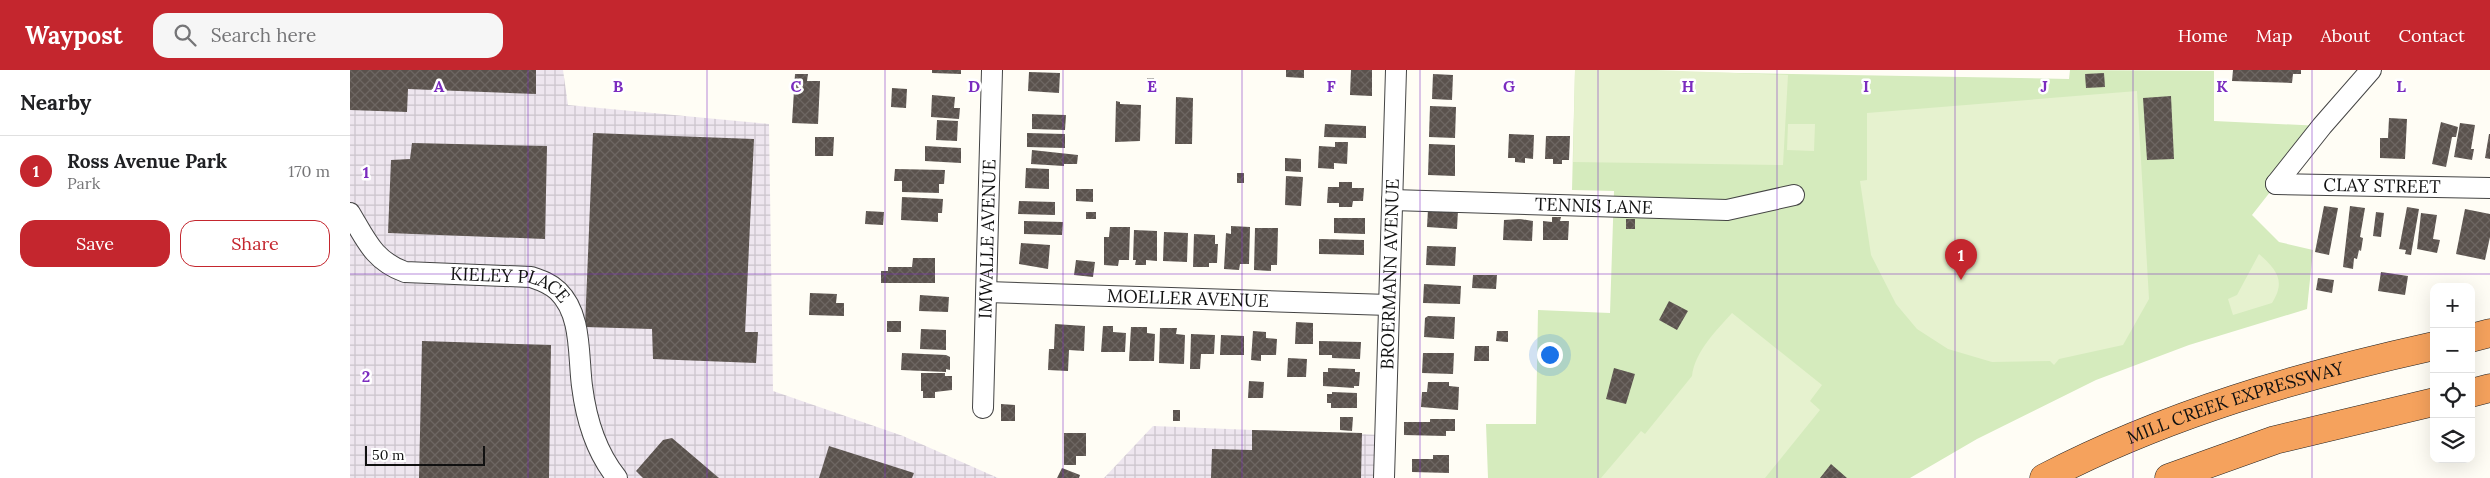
<!DOCTYPE html>
<html lang="en">
<head>
<meta charset="utf-8">
<style>
  :root { --surface:#fff; --page:#f6f6f6; --text:#202124; --muted:#757577; --line:#e0e0e0; --accent:#c4262e }
  body { margin:0; font-family:Lora,serif; background:var(--page); color:var(--text) }
  .controls { position:absolute; right:15px; bottom:15px; display:grid; overflow:hidden; border-radius:10px; box-shadow:0 5px 20px #0002 }
  .controls button { width:45px; height:45px; display:grid; place-items:center; padding:0; border:0; border-bottom:1px solid var(--line); background:var(--surface); color:var(--text); font:25px sans-serif }
  .scale { position:absolute; left:15px; bottom:12px; width:120px; box-sizing:border-box; padding-left:5px; border:2px solid #111; border-top:0; font-size:14px; line-height:18px; white-space:nowrap; color:#111; -webkit-text-stroke:4px #fff; paint-order:stroke }
  .you { position:absolute; left:1199px; top:284px; width:18px; height:18px; margin:-12px; border:4px solid #fff; border-radius:50%; background:#1a73e8; box-shadow:0 0 0 8px #1a73e833 }
  .badge { display:grid; place-items:center; width:32px; height:32px; border-radius:50%; background:var(--accent); color:#fff; font-size:16px; font-weight:700 }
  .pin { position:absolute; translate:-50% -41px; filter:drop-shadow(0 1px 2px #0008) }
  .pin::after { content:''; position:absolute; top:26px; width:18px; height:15px; background:inherit; clip-path:polygon(0 0,100% 0,50% 100%) }
  .list { margin:0; padding:0; list-style:none }
  h2 { display:flex; justify-content:space-between; align-items:center; height:65px; margin:0; padding:0 20px; font-size:21px }
  h2 small { font-size:16px; font-weight:400; color:var(--muted) }
  .list li { display:grid; grid-template-columns:32px 1fr auto; gap:15px; align-items:center; box-sizing:border-box; height:70px; padding:0 20px; border-top:1px solid var(--line) }
  .list b { display:block; font-size:19px; white-space:nowrap }
  .list p { margin:0; font-size:16px; white-space:nowrap; color:var(--muted) }
  .list em { font-size:16px; font-style:normal; color:var(--muted) }
  .actions { display:flex; gap:10px; padding:15px 20px }
  .actions a { flex:1; padding:11px 0; border:1px solid var(--accent); border-radius:15px; text-align:center; font-size:18px; color:var(--accent) }
  .actions .main { background:var(--accent); color:#fff }
  .icon { flex:none; width:28px; height:28px; fill:none; stroke:currentColor; stroke-width:2; stroke-linecap:round; stroke-linejoin:round }
  .map { position:relative; flex:none; width:2140px; height:408px; overflow:hidden }
  header { display:flex; align-items:center; gap:30px; box-sizing:border-box; height:70px; padding:0 25px; background:var(--accent); color:#fff }
  header strong { font-size:24px }
  nav { display:flex; gap:28px; margin-inline-start:auto; font-size:18px }
  .search { width:350px; height:45px; background:var(--page); display:flex; align-items:center; gap:12px; box-sizing:border-box; padding:0 18px; border-radius:15px; color:var(--muted); font-size:19px }
  main { display:flex }
  aside { flex:1; background:var(--surface) }
  .map>svg:first-child { display:block }
</style>
</head>
<body>
<header>
<strong>Waypost</strong>
<div class="search"><svg class="icon" aria-label="search" viewBox="0 0 24 24"><circle cx="10" cy="10" r="6"/><path d="M15 15l6 6"/></svg>Search here</div>
<nav><a>Home</a><a>Map</a><a>About</a><a>Contact</a></nav>
</header>
<main>
<aside>
<h2>Nearby<small></small></h2>
<ul class="list">
<li><span class="badge">1</span><div><b>Ross Avenue Park</b><p>Park</p></div><em>170 m</em></li>
</ul>
<div class="actions"><a class="main">Save</a><a>Share</a></div>
</aside>
<div class="map">
<svg width="2140" height="408" viewBox="0 0 2140 408">
  <defs>
    <pattern id="industrial-grid" width="8" height="8" patternUnits="userSpaceOnUse" patternTransform="scale(1.25)"><rect width="8" height="8" fill="#eee6ef"/><path d="M0 4h8M4 0v8" fill="none" stroke="#cbc4cc"/></pattern>
    <pattern id="building-cross-hatch" width="8" height="8" patternUnits="userSpaceOnUse" patternTransform="scale(1.25)"><rect width="8" height="8" fill="#5a524d"/><path d="M0 0l8 8M0 8l8-8" fill="none" stroke="#6d6662"/></pattern>
  </defs>
  <rect width="100%" height="100%" fill="#fffdf5"/>
  <path fill="url(#industrial-grid)" d="M0,0H213L218,35L419,54L423,321L553,366L648,408H0Z
    M803,356L1033,365L1034,408H754Z"/>
  <path fill="#d5ebbd" d="M1225,0L1719,9L1720,0L1864,1V51L1972,56L1902,145L1929,172L1963,180L1957,239L1839,275L1746,310L1627,369L1560,408H1138L1136,354H1186L1188,240L1260,243L1264,121L1222,120Z"/>
  <path fill="#e6f2cf" d="M1225,0H1306L1438,5L1433,95L1223,92Z
    M1787,21L1799,229L1773,275L1709,289L1704,295L1700,291L1642,292L1598,279L1567,259L1546,234L1521,185L1510,111L1517,110V43Z
    M1438,54H1465L1464,81L1437,80Z
    M1909,184C1927,200 1936,211 1922,233L1883,245L1878,229L1887,225Z
    M1382,243L1472,315L1460,331L1470,340L1415,408H1251L1291,361L1295,364L1342,306C1345,281 1367,260 1382,243Z"/>
  <path fill="url(#building-cross-hatch)" d="M0,0H186V24L58,19L57,42L0,40Z
    M582,0H611V4L582,3Z
    M936,0H954V8L936,7Z
    M1001,0H1022V26L1000,25Z
    M1883,0H1951V4H1943L1942,13L1882,11Z
    M679,2L710,3L709,23L678,21Z
    M1754,3L1755,17L1736,18L1735,4Z
    M445,4H458L457,11H470L468,54L442,53Z
    M1083,4L1103,5L1102,30L1082,29Z
    M797,8H804L805,17L797,16Z
    M542,18L557,19L556,38L541,37Z
    M582,25L605,27L604,38H610L609,49L581,47Z
    M1821,26L1824,89L1797,90L1793,28Z
    M826,27L843,28L842,74H825Z
    M766,31L770,32V34L791,35L790,71L765,72Z
    M1080,36L1106,37L1105,68L1079,67Z
    M682,44L716,45L715,60L682,59Z
    M2039,48L2057,49L2055,89L2030,88V68H2038Z
    M587,50L608,51L607,71L586,70Z
    M2091,52L2108,57L2106,67H2102L2096,97L2082,94Z
    M2110,53L2125,55L2121,79H2124L2122,90L2104,87Z
    M975,54L1016,56V68L974,67Z
    M243,63L404,69L395,262H408L406,293L303,289L302,259L235,257Z
    M677,63L715,64V78L677,77Z
    M1159,64L1184,65L1183,89L1175,88V93L1165,92V88H1158Z
    M2139,64H2140V89L2135,88Z
    M1196,66H1220L1219,90H1212V94H1203V89H1195Z
    M465,67H484L483,86H465Z
    M985,72H998L997,94L984,93V99L968,98L969,76L985,77Z
    M62,73L197,76L195,169L38,163L41,90L60,89Z
    M1079,74L1105,75V106L1078,105Z
    M575,76L611,78V93L575,91Z
    M682,80L728,85L727,94H714V96L681,94Z
    M935,88L951,89V102L935,101Z
    M676,98L699,99V119L675,118Z
    M545,99L595,100L594,114H589V123L552,122V111H544Z
    M887,103H894V113H887Z
    M936,106L953,107L951,136L935,135Z
    M989,112H1002V118H1014L1013,131H1003L1002,137H989V133H977L978,117H989Z
    M726,119H743V132L726,131Z
    M552,127L593,129L592,143H588V152L551,150Z
    M669,131L705,132V145L668,144Z
    M1974,136L1988,138L1979,185L1965,182Z
    M2000,136L2015,138L2010,167L2013,168L2011,181L2009,180L2007,189L2004,188L2003,199L1993,197Z
    M2057,137L2069,139L2061,185L2055,184L2056,180L2049,179Z
    M1078,139L1108,140L1107,159L1077,157Z
    M2115,139L2140,144V167L2135,190L2106,184Z
    M516,141L534,142L533,155L515,154Z
    M736,142H746V149H736Z
    M2026,142L2034,143L2031,167L2023,166Z
    M2071,143L2087,145L2083,169L2090,170L2087,183L2067,179Z
    M1202,147H1211L1210,151H1219L1218,170H1193V151L1202,152Z
    M984,148H1015V164L984,163Z
    M1170,149L1183,151L1182,171L1153,170L1154,150Z
    M1276,149H1285V159H1276Z
    M674,151L713,152L712,165L674,164Z
    M881,156L900,157L899,194H890L889,200L874,199L876,163L881,164Z
    M760,157H780L779,190H769L768,196L754,195V167H759Z
    M905,158H928L927,195H921V201L904,200Z
    M784,160L807,161V191L796,190V195H785L786,190H783Z
    M814,162L838,163L837,192L813,191Z
    M844,164L865,165V174H868L867,193H859V197H843Z
    M969,169L1014,170V185L969,184Z
    M671,173L700,175L698,199L669,194Z
    M1077,176L1106,177L1105,196L1076,195Z
    M563,188H585V213H531V201H538V197H562Z
    M726,190L745,192L743,207L724,205Z
    M2031,202L2058,206L2055,225L2028,221Z
    M1123,205H1147L1146,219L1122,218Z
    M1968,208L1984,210L1982,223L1966,220Z
    M1074,214L1111,216L1110,234L1073,233Z
    M460,223L487,224L486,233H494V246L459,245Z
    M570,225L599,227L598,242L569,241Z
    M1319,231L1338,241L1327,260L1309,250Z
    M1078,246L1105,247L1104,269L1074,267L1075,248Z
    M537,251H551V262H537Z
    M946,252L963,253V274H945Z
    M705,254L735,256L734,281L719,280L718,301L698,300L699,279H704Z
    M753,256H763V262L776,263L775,282H751Z
    M781,257H797V263L805,264L804,291H779Z
    M810,258H827L826,264L835,265L834,294L809,293Z
    M571,259L596,260V280L570,279Z
    M903,261L916,262V268L927,269L926,285H911V291L901,290Z
    M1147,261H1158V272L1146,271Z
    M841,264L865,265L864,284H851L850,299H840Z
    M871,265L894,266V285H870Z
    M72,271L201,275L199,408H69Z
    M969,271L1011,272L1010,289L982,288V285H969Z
    M1125,276H1139V291H1124Z
    M552,283L596,285L600,287V300L596,299V302L551,300Z
    M1073,283H1104L1103,304L1072,303Z
    M938,288L957,289L956,307H937Z
    M978,298L1005,299V302H1010L1009,316H1004V318L973,316V302H978Z
    M1264,298L1285,304L1276,334L1256,329Z
    M571,303H595V306H602V320L585,322V328H573V321H571Z
    M899,311L914,312L913,328H898Z
    M1078,312H1099V316L1109,317L1108,340L1071,337L1072,322H1077Z
    M982,322L1007,323V338H981V333H977V324H982Z
    M651,334L665,335V351H651Z
    M823,340H830V351H823Z
    M990,347H1003L1002,361L990,360Z
    M1080,349H1105V361H1096V366L1054,365V352H1080Z
    M902,360L1012,363L1011,408H861L862,379L902,380Z
    M714,363H736V386H726V395H714Z
    M322,368L369,408H293L286,401L313,370Z
    M479,376L564,403L562,408H469Z
    M1083,385H1099V403L1062,402V389H1083Z
    M1481,394L1497,408H1470Z
    M712,398L730,405L729,408H707Z"/>
  <g fill="none" stroke-linecap="round" stroke-linejoin="round">
    <g stroke="#444" stroke-width="22">
      <g id="minor">
        <path id="s1" d="M1926,114L2140,118"/>
        <path d="M1926,114L1972,56L2021,0"/>
        <path id="s2" d="M1042,130L1377,140L1444,125"/>
        <path id="s3" d="M0,143C16,170 24,191 55,202L181,207C190,210 200,213 208,221C232,244 228,285 232,316C236,348 246,382 267,408"/>
        <path id="s4" d="M637,222L1039,235"/>
        <path id="s5" d="M633,338L642,0"/>
        <path id="s6" d="M1034,408L1046,0"/>
      </g>
    </g>
    <g stroke="#222" stroke-width="29">
      <g id="highway">
        <path d="M2121,268L2140,263"/>
        <path d="M2121,323L2140,318"/>
        <path id="s7" d="M1694,408C1817,344 1949,306 2084,276"/>
        <path d="M1819,408L1925,370L2084,332"/>
      </g>
    </g>
    <use href="#minor" stroke="#fff" stroke-width="20"/>
    <use href="#highway" stroke="#f5a25d" stroke-width="28"/>
  </g>
  <path fill="none" stroke="#7b2cbf" stroke-width="1" stroke-opacity="0.55" d="M178,0V408M357,0V408M535,0V408M713,0V408M892,0V408M1070,0V408M1248,0V408M1427,0V408M1605,0V408M1783,0V408M1962,0V408M0,204H2140"/>
  <g text-anchor="middle" stroke-width="5" stroke-linejoin="round" paint-order="stroke">
    <g font-size="18" fill="#111" stroke="#fff">
      <text dy="6" stroke="none"><textPath href="#s1" startOffset="106">CLAY STREET</textPath></text>
      <text dy="6" stroke="none"><textPath href="#s2" startOffset="202">TENNIS LANE</textPath></text>
      <text dy="6" stroke="none"><textPath href="#s5" startOffset="169">IMWALLE AVENUE</textPath></text>
      <text dy="6" stroke="none"><textPath href="#s6" startOffset="204">BROERMANN AVENUE</textPath></text>
      <text dy="6" stroke="none"><textPath href="#s3" startOffset="190">KIELEY PLACE</textPath></text>
      <text dy="6" stroke="none"><textPath href="#s4" startOffset="201">MOELLER AVENUE</textPath></text>
      <text dy="6" stroke="none"><textPath href="#s7" startOffset="206">MILL CREEK EXPRESSWAY</textPath></text>
    </g>
  </g>
  <g font-size="16" text-anchor="middle" font-weight="bold" fill="#7b2cbf" stroke="#fff" stroke-width="5" stroke-linejoin="round" paint-order="stroke">
    <text x="89" y="22">A</text>
    <text x="268" y="22">B</text>
    <text x="446" y="22">C</text>
    <text x="624" y="22">D</text>
    <text x="802" y="22">E</text>
    <text x="981" y="22">F</text>
    <text x="1159" y="22">G</text>
    <text x="1338" y="22">H</text>
    <text x="1516" y="22">I</text>
    <text x="1694" y="22">J</text>
    <text x="1872" y="22">K</text>
    <text x="2051" y="22">L</text>
    <text x="16" y="108">1</text>
    <text x="16" y="312">2</text>
  </g>
</svg>
<div class="controls">
<button>+</button>
<button>−</button>
<button><svg class="icon" aria-label="locate" viewBox="0 0 24 24"><circle cx="12" cy="12" r="6"/><path d="M12 2v4M12 18v4M2 12h4M18 12h4"/></svg></button>
<button><svg class="icon" aria-label="layers" viewBox="0 0 24 24"><path d="M12 4l9 5-9 5-9-5zM3 14l9 5 9-5"/></svg></button>
</div>
<div class="scale">50 m</div>
<div class="you"></div>
<div class="pin badge" style="left:1611px;top:210px">1</div>
</div>
</main>
</body>
</html>
